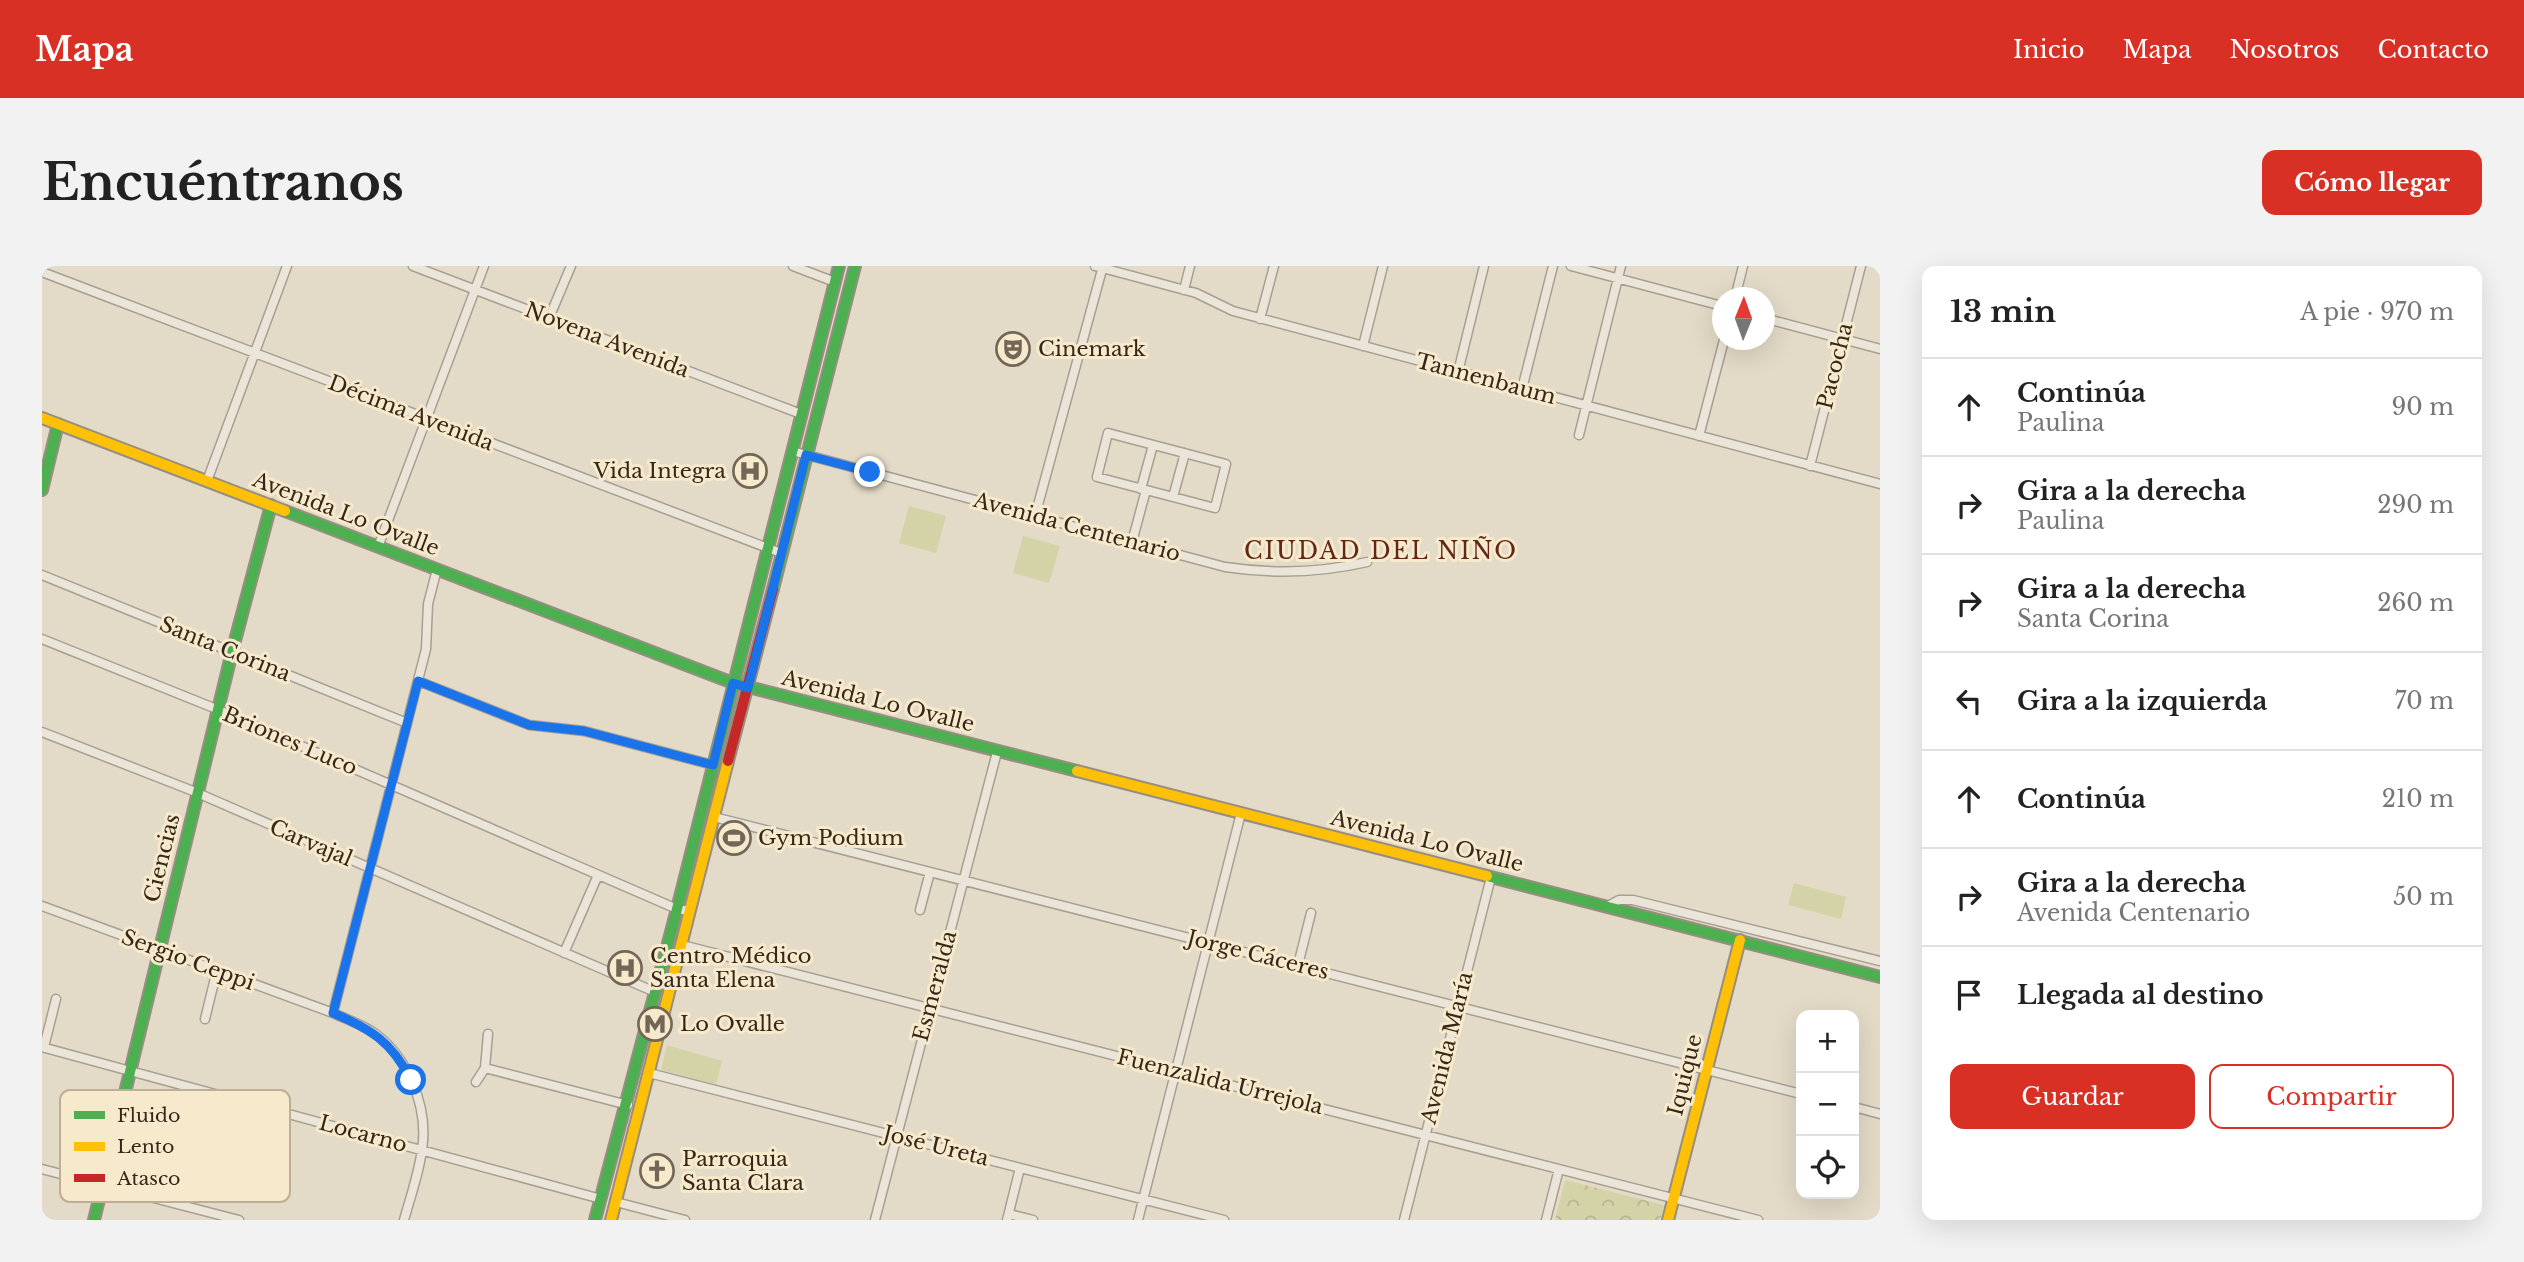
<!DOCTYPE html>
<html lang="es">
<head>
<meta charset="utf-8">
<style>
  :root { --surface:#fff; --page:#f2f2f2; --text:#222; --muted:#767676; --line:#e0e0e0; --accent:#d93025 }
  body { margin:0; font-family:"Libre Baskerville",serif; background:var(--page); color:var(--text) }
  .controls { position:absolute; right:21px; bottom:21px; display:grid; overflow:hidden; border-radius:14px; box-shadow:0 7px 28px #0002 }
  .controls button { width:63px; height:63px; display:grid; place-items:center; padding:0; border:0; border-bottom:2px solid var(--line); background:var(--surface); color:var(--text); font:35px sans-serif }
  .compass { position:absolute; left:1670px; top:21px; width:63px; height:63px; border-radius:50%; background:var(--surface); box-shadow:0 7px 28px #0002; rotate:1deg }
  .stop { position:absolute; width:21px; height:21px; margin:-16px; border:5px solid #1a73e8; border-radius:50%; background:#fff }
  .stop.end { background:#1a73e8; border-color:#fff; box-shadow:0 2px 7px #0008 }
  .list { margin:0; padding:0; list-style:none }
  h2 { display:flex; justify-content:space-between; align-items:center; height:91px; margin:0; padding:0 28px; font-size:30px }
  h2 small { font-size:23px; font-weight:400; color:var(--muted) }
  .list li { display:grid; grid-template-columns:46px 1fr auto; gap:21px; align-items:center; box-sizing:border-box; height:98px; padding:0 28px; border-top:2px solid var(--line) }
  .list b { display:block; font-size:26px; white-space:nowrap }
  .list p { margin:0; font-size:23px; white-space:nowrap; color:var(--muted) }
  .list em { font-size:23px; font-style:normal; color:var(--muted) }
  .actions { display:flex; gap:14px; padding:21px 28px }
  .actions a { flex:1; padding:16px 0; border:2px solid var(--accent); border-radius:14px; text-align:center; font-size:24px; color:var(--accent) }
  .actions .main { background:var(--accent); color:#fff }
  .icon { flex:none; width:38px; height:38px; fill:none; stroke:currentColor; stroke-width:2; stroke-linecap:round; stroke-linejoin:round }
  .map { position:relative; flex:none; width:1838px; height:954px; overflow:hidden; border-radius:14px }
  header { display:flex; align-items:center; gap:42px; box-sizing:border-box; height:98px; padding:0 35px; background:var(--accent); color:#fff }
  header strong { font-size:33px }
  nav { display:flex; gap:38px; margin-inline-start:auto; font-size:24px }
  .intro { display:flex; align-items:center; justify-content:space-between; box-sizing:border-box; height:168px; padding:0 42px }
  h1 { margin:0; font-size:49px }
  .button { padding:18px 32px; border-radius:14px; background:var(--accent); color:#fff; font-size:24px; font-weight:700 }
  main { display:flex; gap:42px; padding:0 42px }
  aside { flex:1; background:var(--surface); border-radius:14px; box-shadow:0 7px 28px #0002 }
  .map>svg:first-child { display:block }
</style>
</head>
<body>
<header>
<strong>Mapa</strong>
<nav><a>Inicio</a><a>Mapa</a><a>Nosotros</a><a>Contacto</a></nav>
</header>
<div class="intro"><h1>Encuéntranos</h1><a class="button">Cómo llegar</a></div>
<main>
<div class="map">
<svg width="1838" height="954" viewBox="0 0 1838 954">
  <defs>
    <pattern id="park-crowns" width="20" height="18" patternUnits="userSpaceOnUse" patternTransform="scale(1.75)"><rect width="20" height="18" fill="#d4d3a8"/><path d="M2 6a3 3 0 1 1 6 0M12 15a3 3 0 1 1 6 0" fill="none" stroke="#b7b590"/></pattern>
  </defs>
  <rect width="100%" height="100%" fill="#e3dac7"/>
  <path fill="#d4d3a8" d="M867,240L904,250L894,287L857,277Z
    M981,270L1018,280L1007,317L971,307Z
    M1752,617L1804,631L1799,653L1746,639Z
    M625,779L680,795L674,818L619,804Z"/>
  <path fill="url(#park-crowns)" d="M1523,914L1622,939L1618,954H1513Z"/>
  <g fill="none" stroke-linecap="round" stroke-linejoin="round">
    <g stroke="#a79f91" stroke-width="11">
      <path id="street" d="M371,0L759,148
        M751,0L793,16
        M1053,0L1154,27L1191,45L1838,218
        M1529,0L1680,40
        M0,6L739,287
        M1142,24L1148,0
        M1693,32L1701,0
        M507,52L529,0
        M1722,52L1838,83
        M1218,53L1232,0
        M1321,80L1341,0
        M1416,106L1442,0
        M1480,123L1511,0
        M1066,167L1184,198L1173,242L1055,211Z
        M1537,169L1579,0
        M1657,170L1682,74
        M750,185L1183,301C1230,308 1278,307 1325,296
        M1768,200L1819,0
        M165,215L245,0
        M1099,223L1111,179
        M1131,231L1143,187
        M993,250L1061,0
        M1090,276L1104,224
        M336,281L442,0
        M0,309L365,457
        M0,373L172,442L635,643L648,645
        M376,415L487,459L542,465L671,499
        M0,466L151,525L613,726
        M672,551L1759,828
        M0,640L291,747C306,754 322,759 335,769C365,792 384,837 381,875C379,901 369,929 362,954
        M1566,640L1577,634H1591L1838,695
        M878,644L888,606
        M640,679L1716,954
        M522,687L556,609
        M1256,699L1269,647
        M291,747L384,383L386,338L395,303
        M163,753L175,704
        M0,781L559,933
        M2,781L14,733
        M443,802L586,839
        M607,807L1182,954
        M434,816L443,802L446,768
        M1812,841L1838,848
        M0,903L197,954
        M574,936L643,954
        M967,948L991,954
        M833,954L955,486
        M965,954L978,902
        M1096,954L1199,547
        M1362,954L1449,611
        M1504,954L1517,903"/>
    </g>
    <g stroke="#978e81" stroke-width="14">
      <path id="fast" d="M0,224L16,158
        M243,245L691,417L1035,505
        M731,323L813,0
        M1445,610L1838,711
        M52,954L190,386L229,239
        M553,954L635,643L797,0"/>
    </g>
    <g stroke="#978e81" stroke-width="14">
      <path id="slow" d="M0,152L243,245
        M1035,505L1445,610
        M569,954L686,495
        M1626,954L1698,674"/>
    </g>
    <g stroke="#978e81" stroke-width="14">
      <path id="jam" d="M686,495L731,323"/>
    </g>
    <use href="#street" stroke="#ebe5d9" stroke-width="8"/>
    <use href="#fast" stroke="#4caf50" stroke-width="10"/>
    <use href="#slow" stroke="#ffc107" stroke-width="10"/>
    <use href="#jam" stroke="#c62828" stroke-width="10"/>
  </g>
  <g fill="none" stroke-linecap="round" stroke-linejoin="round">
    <path stroke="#1a73e8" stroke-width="9" d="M369,814C350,776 329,763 291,747L376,415L487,459L542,465L671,499L691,417L706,422L764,189L828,206"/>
  </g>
  <defs>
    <g id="theatre-ring" transform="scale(1.75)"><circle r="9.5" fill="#f7e9cb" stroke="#726657" stroke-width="1.5"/><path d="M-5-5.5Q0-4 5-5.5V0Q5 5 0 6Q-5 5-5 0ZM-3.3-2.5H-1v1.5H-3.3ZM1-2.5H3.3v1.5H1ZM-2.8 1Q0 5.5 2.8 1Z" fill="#726657"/></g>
    <g id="hospital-ring" transform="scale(1.75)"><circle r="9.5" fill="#f7e9cb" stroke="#726657" stroke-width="1.5"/><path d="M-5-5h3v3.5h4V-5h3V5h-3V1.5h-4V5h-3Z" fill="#726657"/></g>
    <g id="stadium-ring" transform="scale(1.75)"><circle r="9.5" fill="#f7e9cb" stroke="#726657" stroke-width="1.5"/><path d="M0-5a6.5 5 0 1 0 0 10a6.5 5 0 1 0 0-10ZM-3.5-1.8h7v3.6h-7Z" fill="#726657"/></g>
    <g id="metro-ring" transform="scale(1.75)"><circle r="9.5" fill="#f7e9cb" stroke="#726657" stroke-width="1.5"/><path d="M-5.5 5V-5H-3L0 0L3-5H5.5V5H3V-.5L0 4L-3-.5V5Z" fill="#726657"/></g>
    <g id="church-ring" transform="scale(1.75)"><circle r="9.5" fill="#f7e9cb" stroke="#726657" stroke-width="1.5"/><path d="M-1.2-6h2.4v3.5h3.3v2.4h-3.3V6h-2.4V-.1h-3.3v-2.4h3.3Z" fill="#726657"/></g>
  </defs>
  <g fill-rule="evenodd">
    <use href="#theatre-ring" x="971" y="83"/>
    <use href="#hospital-ring" x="708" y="205"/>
    <use href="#stadium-ring" x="692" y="572"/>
    <use href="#hospital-ring" x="583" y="702"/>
    <use href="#metro-ring" x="613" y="758"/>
    <use href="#church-ring" x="615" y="905"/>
  </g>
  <g text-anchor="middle" stroke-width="6" stroke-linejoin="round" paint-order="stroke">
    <g font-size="21" fill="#35271a" stroke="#f7e9cb">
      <text transform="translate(565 74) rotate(21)" y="7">Novena Avenida</text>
      <text transform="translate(1793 100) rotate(-76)" y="7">Pacocha</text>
      <text transform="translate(1444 113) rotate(15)" y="7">Tannenbaum</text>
      <text transform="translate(369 147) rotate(21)" y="7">Décima Avenida</text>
      <text transform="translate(304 248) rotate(21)" y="7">Avenida Lo Ovalle</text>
      <text transform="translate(1035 261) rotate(15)" y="7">Avenida Centenario</text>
      <text transform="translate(183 383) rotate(22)" y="7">Santa Corina</text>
      <text transform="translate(836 435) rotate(14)" y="7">Avenida Lo Ovalle</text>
      <text transform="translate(248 475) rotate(23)" y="7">Briones Luco</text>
      <text transform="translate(1385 575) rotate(14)" y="7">Avenida Lo Ovalle</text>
      <text transform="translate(269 577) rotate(23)" y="7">Carvajal</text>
      <text transform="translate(120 592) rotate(-76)" y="7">Ciencias</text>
      <text transform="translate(1216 689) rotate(14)" y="7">Jorge Cáceres</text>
      <text transform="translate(146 694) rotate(20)" y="7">Sergio Ceppi</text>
      <text transform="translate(893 720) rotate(-75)" y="7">Esmeralda</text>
      <text transform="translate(1405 782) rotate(-76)" y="7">Avenida María</text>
      <text transform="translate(1643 809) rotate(-76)" y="7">Iquique</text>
      <text transform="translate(1178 816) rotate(14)" y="7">Fuenzalida Urrejola</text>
      <text transform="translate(321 868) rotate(15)" y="7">Locarno</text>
      <text transform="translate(894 880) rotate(14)" y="7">José Ureta</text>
    </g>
    <g font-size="21" fill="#35271a" stroke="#f7e9cb" text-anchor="start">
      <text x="996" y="90">Cinemark</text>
      <text x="684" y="212" text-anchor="end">Vida Integra</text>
      <text x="716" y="579">Gym Podium</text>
      <text x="608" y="697">Centro Médico<tspan x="608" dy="24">Santa Elena</tspan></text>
      <text x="638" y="765">Lo Ovalle</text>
      <text x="640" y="900">Parroquia<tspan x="640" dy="24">Santa Clara</tspan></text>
    </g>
    <g font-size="23" letter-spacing="2" fill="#632718" stroke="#f7e9cb">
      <text x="1339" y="293">CIUDAD DEL NIÑO</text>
    </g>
  </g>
  <rect x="18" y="824" width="230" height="112" rx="10" fill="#f7e9cb" stroke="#bdaf96" stroke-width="2"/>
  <rect x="32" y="845" width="31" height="8" fill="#4caf50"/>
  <rect x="32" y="876" width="31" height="9" fill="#ffc107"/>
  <rect x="32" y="908" width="31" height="8" fill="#c62828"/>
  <g font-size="19" fill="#35271a">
    <text x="75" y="856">Fluido</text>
    <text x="75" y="887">Lento</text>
    <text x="75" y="919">Atasco</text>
  </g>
</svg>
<div class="controls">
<button>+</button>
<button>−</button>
<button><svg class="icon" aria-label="locate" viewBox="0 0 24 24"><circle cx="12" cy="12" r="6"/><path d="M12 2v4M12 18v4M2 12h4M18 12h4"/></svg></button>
</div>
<svg class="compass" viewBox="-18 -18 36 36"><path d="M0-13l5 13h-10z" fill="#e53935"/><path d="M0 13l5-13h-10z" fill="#767676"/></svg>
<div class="stop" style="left:369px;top:814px"></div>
<div class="stop end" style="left:828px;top:206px"></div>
</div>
<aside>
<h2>13 min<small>A pie · 970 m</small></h2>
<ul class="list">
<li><svg class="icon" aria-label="ahead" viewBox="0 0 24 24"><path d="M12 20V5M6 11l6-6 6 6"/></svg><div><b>Continúa</b><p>Paulina</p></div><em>90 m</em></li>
<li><svg class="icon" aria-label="right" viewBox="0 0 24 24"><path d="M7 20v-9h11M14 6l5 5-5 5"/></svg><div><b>Gira a la derecha</b><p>Paulina</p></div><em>290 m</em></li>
<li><svg class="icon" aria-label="right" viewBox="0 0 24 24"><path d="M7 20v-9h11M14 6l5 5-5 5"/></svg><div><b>Gira a la derecha</b><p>Santa Corina</p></div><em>260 m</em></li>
<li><svg class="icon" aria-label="left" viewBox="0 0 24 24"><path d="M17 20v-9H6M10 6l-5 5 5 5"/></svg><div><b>Gira a la izquierda</b></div><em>70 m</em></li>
<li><svg class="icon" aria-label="ahead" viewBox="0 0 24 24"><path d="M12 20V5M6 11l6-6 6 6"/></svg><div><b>Continúa</b></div><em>210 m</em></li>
<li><svg class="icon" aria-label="right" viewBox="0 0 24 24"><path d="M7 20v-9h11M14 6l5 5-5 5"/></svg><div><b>Gira a la derecha</b><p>Avenida Centenario</p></div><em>50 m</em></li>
<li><svg class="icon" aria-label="arrive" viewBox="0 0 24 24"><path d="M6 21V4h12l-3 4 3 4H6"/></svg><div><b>Llegada al destino</b></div></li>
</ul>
<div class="actions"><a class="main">Guardar</a><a>Compartir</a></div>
</aside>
</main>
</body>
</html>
